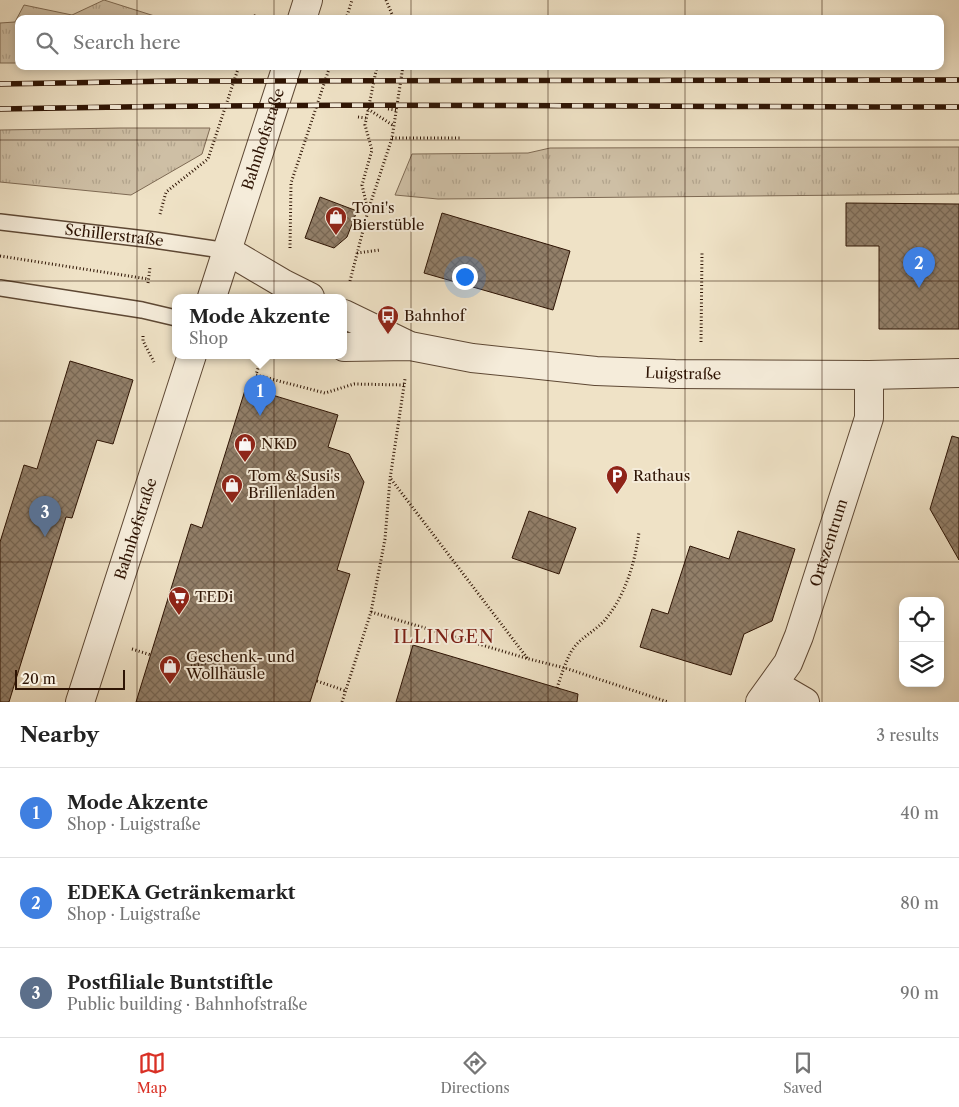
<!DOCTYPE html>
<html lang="en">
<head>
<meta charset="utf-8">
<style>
  :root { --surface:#fff; --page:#f2f2f2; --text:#222; --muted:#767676; --line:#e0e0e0; --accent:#d93025 }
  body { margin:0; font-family:"Libre Caslon Text",serif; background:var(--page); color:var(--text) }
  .controls { position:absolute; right:15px; bottom:15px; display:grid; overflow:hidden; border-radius:10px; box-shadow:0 2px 8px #0003 }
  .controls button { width:45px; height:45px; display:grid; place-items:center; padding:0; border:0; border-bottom:1px solid var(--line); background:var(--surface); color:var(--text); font:25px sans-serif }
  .scale { position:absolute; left:15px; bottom:12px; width:110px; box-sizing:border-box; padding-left:5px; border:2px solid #2e1404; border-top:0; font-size:14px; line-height:18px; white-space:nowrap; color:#2e1404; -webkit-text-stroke:4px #f5ecda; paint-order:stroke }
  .you { position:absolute; left:464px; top:276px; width:18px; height:18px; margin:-12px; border:4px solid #fff; border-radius:50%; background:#1a73e8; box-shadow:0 0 0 8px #1a73e833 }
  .badge { display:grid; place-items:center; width:32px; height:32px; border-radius:50%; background:var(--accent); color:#fff; font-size:16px; font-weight:700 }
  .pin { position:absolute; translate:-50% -41px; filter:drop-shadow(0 1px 2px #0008) }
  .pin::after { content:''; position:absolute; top:26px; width:18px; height:15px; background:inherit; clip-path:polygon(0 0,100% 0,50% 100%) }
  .popup { position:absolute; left:172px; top:294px; width:175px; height:65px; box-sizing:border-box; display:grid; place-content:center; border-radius:10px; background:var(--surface); filter:drop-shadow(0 1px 4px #0005); font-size:16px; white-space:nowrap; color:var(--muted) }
  .popup b { font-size:19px; color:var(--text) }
  .popup::after { content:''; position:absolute; left:50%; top:100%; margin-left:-10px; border:10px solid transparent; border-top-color:var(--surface) }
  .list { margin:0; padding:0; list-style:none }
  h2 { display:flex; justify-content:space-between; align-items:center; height:65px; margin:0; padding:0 20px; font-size:21px }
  h2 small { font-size:16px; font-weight:400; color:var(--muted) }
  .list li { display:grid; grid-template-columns:32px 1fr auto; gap:15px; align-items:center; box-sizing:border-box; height:90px; padding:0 20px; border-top:1px solid var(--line) }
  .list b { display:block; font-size:19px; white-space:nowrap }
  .list p { margin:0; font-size:16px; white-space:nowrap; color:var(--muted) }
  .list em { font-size:16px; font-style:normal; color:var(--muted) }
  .icon { flex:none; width:28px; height:28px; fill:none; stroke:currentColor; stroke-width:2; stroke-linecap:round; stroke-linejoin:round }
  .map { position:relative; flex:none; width:959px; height:702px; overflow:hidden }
  .search { position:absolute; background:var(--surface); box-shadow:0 2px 8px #0003; left:15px; right:15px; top:15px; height:55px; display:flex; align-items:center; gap:12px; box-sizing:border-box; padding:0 18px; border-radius:10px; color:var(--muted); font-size:19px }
  .sheet { height:335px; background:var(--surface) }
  nav { display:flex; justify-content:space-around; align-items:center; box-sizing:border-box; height:70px; border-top:1px solid var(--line); background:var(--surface); font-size:14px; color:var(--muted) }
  nav a { display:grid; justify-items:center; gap:2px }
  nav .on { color:var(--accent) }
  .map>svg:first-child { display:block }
</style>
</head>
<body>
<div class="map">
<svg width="959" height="702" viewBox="0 0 959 702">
  <defs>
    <pattern id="grass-tufts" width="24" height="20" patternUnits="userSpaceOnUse" patternTransform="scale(1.25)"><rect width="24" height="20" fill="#cebfa5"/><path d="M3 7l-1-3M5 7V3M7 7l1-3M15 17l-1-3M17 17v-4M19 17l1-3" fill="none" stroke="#b1a38c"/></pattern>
    <pattern id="building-cross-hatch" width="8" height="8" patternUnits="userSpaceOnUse" patternTransform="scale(1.25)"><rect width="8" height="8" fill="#927f69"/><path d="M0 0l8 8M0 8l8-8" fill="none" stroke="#786754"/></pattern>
  </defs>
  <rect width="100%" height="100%" fill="#efe2c6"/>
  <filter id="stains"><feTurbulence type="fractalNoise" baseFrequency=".004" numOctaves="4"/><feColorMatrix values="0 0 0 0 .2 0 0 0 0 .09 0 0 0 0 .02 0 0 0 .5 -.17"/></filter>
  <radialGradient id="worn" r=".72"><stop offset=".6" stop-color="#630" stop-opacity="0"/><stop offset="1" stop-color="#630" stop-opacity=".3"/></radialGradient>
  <path fill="url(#grass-tufts)" stroke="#7e6a54" d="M104,0L164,19H19V63H0V23L15,22L24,5L72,15Z
    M120,128H210L202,154L131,195L0,182V130Z
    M959,147V194L438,199L395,195L412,154L528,153L550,148Z"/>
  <path fill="url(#building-cross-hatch)" stroke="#2e1404" d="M320,197L357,211L347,237L334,248L305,238Z
    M846,203L959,204V329H879V246H846Z
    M442,213L570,251L553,310L424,273Z
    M70,361L133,380L113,444L97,440L72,518L66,517L9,702H0V542L24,465L37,469Z
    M246,387L338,415L328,447L349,454L364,482L337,570L350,574L310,702H136L191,524L202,528Z
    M952,436L959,438V560L930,509Z
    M529,511L576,528L559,574L512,558Z
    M738,531L795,549L772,621L744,634L731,675L640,647L652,609L668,614L690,546L729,559Z
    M413,645L578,694L577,702H396Z"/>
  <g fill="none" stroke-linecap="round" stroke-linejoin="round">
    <g stroke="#5e4834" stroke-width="18">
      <g id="service">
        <path id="s1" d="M0,222L154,240L228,251"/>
        <path d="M0,288L142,310L176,318"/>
      </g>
    </g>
    <g stroke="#5e4834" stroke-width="30">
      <g id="minor">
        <path d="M228,251L284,284L310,297"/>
        <path d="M344,314L406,344"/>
        <path id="s2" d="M344,347L410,346L472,358L596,371L675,374L869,375L959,373"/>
        <path d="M774,684L805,702"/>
        <path id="s3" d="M760,702L788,663L799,636L869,418V375"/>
      </g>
    </g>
    <g stroke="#5e4834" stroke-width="30">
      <g id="tertiary">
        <path d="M302,19L308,0"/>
        <path id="s4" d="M212,297L287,66"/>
        <path id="s5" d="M80,702L192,355"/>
      </g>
    </g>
    <path stroke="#2e1404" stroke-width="3" stroke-dasharray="1 2.5" stroke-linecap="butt" d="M386,0L394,19
      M254,19L256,13
      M346,19L352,0
      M377,66L365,125L372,150L362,185L368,211L390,206
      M368,109L394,126
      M388,109L396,110
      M358,117L366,118
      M392,138H460
      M160,214L166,192L208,159L239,66
      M290,248L291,183L330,66
      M357,253L380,250
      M0,256L148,279
      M350,281L368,211L392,138L403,66
      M148,283L150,267
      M143,336V341L154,362
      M701,342L702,252
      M262,355L256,375L325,393L354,384L404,385
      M391,479L528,659
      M371,612L529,659L565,668L668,702
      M132,649L151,655
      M191,666L236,657
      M317,681L346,691
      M557,688C561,676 565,663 571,652C579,638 594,632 604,621C625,597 635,563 639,532
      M342,702L371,612L385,539L390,479L405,379"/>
    <use href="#service" stroke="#f5ecda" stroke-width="15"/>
    <use href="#minor" stroke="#f5ecda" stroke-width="28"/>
    <use href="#tertiary" stroke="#f5ecda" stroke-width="28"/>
    <g stroke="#2e1404" stroke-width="5.5">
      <path id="rail" d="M0,84L174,81L959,80
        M0,109C320,102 639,107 959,107"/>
    </g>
    <use href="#rail" stroke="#f5ecda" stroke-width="4" stroke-dasharray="11" stroke-linecap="butt"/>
  </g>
  <path fill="none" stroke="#2e1404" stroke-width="1" stroke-opacity="0.55" d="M137,0V19M274,0V19M411,0V19M548,0V19M685,0V19M822,0V19M137,66V702M274,66V702M411,66V702M548,66V702M685,66V702M822,66V702M0,140H959M0,281H959M0,421H959M0,562H959"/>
  <defs>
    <g id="shop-pin" transform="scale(1.125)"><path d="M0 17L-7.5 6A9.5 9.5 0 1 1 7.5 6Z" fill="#8f2418" stroke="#f5ecda"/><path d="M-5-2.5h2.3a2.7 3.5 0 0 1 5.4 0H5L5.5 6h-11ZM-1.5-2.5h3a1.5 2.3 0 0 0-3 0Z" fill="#fff"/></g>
    <g id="bus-pin" transform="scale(1.125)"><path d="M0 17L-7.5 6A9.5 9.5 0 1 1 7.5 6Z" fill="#8f2418" stroke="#f5ecda"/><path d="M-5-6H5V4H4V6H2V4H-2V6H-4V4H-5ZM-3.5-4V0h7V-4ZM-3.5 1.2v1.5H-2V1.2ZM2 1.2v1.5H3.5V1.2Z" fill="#fff"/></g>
    <g id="parking-pin" transform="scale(1.125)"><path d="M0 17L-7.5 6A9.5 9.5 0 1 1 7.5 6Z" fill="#8f2418" stroke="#f5ecda"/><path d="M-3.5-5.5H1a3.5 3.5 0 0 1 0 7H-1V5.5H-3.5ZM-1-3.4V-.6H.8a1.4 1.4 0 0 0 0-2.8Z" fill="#fff"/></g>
    <g id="supermarket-pin" transform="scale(1.125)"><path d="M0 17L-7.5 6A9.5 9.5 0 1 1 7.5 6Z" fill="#8f2418" stroke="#f5ecda"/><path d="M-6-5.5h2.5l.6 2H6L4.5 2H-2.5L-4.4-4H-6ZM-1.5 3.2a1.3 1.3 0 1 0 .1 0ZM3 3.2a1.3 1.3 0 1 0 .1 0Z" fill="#fff"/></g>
  </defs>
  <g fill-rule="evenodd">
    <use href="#shop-pin" x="336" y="217"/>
    <use href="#bus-pin" x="388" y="316"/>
    <use href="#shop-pin" x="245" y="444"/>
    <use href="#parking-pin" x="617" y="476"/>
    <use href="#shop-pin" x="232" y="485"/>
    <use href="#supermarket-pin" x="179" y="597"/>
    <use href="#shop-pin" x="170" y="666"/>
  </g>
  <g text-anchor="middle" stroke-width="4" stroke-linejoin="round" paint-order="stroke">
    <g font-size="15" fill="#2e1404" stroke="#f5ecda">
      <text dy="5" stroke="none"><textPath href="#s4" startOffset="166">Bahnhofstraße</textPath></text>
      <text dy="5" stroke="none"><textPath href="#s1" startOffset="115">Schillerstraße</textPath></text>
      <text dy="5" stroke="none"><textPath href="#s2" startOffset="341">Luigstraße</textPath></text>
      <text dy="5" stroke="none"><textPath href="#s5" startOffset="182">Bahnhofstraße</textPath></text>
      <text dy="5" stroke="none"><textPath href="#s3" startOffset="175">Ortszentrum</textPath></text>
    </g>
    <g font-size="15" fill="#2e1404" stroke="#f5ecda" text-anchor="start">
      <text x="352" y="213">Toni's<tspan x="352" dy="17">Bierstüble</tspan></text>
      <text x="404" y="321">Bahnhof</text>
      <text x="261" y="449">NKD</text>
      <text x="248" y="481">Tom &amp; Susi's<tspan x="248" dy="17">Brillenladen</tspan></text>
      <text x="633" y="481">Rathaus</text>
      <text x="195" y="602">TEDi</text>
      <text x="186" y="662">Geschenk- und<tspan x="186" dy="17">Wollhäusle</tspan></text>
    </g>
    <g font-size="18" letter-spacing="1" fill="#7a1f14" stroke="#f5ecda">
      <text x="444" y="643">ILLINGEN</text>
    </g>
  </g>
  <rect width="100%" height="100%" filter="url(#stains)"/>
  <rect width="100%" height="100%" fill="url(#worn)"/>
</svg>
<div class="controls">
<button><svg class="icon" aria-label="locate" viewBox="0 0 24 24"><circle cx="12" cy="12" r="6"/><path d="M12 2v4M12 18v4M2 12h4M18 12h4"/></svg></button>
<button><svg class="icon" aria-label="layers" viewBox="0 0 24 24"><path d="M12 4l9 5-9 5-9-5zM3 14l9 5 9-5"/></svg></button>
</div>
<div class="scale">20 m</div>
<div class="you"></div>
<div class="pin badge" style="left:260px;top:416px;background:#3f7fe0">1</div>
<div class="popup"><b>Mode Akzente</b>Shop</div>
<div class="pin badge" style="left:919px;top:288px;background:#3f7fe0">2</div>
<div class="pin badge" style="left:45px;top:537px;background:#5c6f8a">3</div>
<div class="search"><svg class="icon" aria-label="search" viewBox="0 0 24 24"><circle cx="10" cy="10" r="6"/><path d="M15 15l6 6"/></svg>Search here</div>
</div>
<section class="sheet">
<h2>Nearby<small>3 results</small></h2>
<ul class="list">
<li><span class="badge" style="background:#3f7fe0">1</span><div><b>Mode Akzente</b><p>Shop · Luigstraße</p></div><em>40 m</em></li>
<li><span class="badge" style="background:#3f7fe0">2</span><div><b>EDEKA Getränkemarkt</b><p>Shop · Luigstraße</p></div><em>80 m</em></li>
<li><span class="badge" style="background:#5c6f8a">3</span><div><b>Postfiliale Buntstiftle</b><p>Public building · Bahnhofstraße</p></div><em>90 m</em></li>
</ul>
</section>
<nav>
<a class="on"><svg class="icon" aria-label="map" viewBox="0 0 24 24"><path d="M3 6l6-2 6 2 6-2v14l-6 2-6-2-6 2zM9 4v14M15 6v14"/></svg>Map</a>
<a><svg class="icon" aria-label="directions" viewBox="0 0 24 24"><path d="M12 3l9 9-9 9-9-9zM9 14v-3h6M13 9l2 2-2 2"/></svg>Directions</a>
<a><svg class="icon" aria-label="saved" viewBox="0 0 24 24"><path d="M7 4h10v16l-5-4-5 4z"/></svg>Saved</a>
</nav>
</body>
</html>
